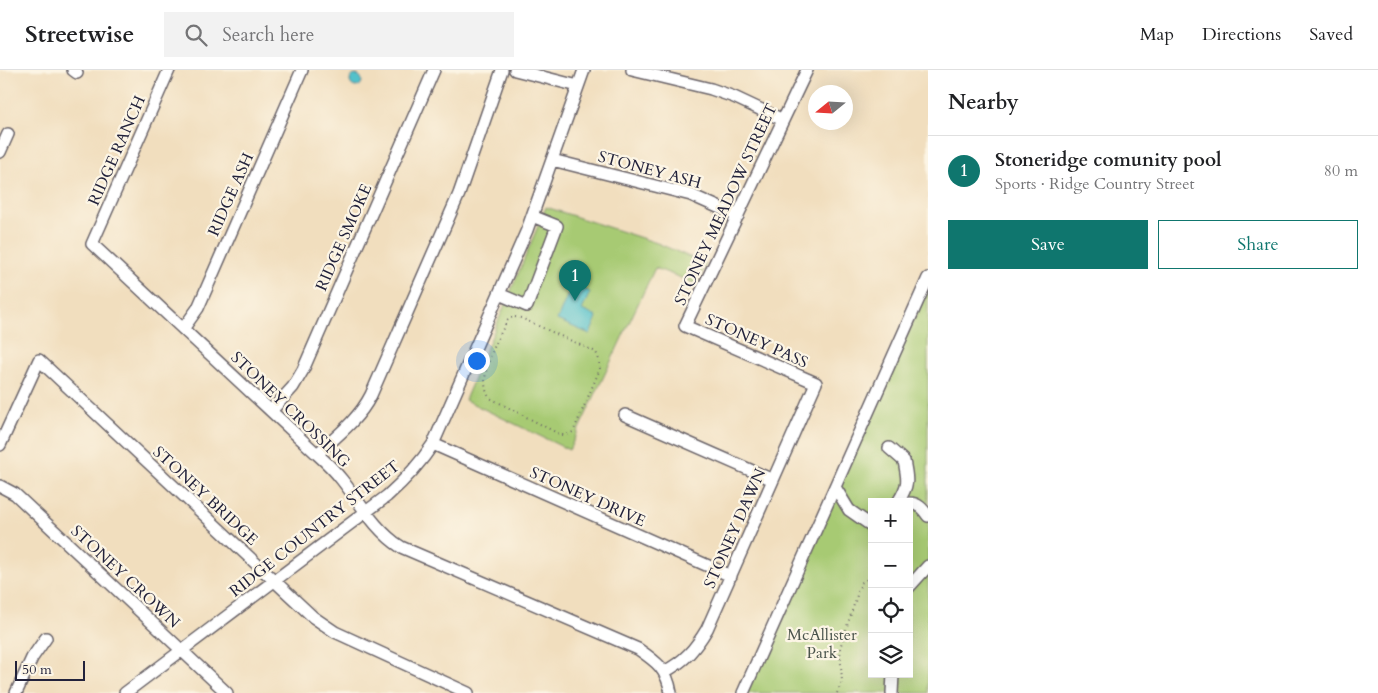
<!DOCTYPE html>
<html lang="en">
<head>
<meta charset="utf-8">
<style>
  :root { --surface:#fff; --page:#f2f2f2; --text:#202124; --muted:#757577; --line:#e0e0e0; --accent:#0f766e }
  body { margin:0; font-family:Cardo,serif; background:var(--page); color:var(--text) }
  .controls { position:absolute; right:15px; bottom:15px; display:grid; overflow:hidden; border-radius:0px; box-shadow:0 5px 20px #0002 }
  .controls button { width:45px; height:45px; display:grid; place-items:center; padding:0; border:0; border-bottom:1px solid var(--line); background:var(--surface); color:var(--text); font:25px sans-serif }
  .compass { position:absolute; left:808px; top:15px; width:45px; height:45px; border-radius:50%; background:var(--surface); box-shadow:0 5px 20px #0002; rotate:252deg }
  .scale { position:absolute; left:15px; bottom:12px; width:70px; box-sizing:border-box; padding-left:5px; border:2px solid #22223b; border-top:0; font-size:14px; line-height:18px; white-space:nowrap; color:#22223b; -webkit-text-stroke:4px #fcf5e5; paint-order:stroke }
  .you { position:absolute; left:476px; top:290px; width:18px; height:18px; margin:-12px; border:4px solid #fff; border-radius:50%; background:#1a73e8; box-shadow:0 0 0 8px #1a73e833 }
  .badge { display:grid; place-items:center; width:32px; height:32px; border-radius:50%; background:var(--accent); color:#fff; font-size:16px; font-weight:700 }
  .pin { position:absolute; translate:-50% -41px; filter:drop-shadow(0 1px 2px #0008) }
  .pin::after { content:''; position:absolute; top:26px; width:18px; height:15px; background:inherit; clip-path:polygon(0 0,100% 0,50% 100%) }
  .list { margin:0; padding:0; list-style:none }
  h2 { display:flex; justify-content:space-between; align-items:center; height:65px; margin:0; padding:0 20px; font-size:21px }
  h2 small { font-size:16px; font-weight:400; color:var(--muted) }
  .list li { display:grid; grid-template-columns:32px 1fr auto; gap:15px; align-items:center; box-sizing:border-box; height:70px; padding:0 20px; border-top:1px solid var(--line) }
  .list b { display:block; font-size:19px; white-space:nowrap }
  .list p { margin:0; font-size:16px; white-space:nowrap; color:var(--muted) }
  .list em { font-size:16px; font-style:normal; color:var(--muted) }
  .actions { display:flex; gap:10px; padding:15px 20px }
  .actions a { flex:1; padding:11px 0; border:1px solid var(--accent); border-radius:0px; text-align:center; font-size:18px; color:var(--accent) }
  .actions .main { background:var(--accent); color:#fff }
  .icon { flex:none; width:28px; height:28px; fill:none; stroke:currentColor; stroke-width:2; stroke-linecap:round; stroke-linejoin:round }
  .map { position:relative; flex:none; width:928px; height:623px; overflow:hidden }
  header { display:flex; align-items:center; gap:30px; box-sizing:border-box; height:70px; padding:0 25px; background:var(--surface); border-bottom:1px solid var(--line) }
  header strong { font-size:24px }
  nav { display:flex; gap:28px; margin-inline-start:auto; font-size:18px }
  .search { width:350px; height:45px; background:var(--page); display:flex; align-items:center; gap:12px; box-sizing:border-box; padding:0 18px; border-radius:0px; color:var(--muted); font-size:19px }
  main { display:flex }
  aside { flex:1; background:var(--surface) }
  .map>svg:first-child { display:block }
</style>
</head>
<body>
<header>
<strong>Streetwise</strong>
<div class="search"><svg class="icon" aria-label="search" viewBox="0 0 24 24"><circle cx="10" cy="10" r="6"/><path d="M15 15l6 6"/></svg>Search here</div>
<nav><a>Map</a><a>Directions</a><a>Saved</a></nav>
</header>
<main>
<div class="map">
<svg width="928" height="623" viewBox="0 0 928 623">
  <rect width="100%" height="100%" fill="#fcf5e5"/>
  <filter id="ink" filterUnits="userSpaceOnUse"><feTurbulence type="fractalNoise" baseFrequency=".02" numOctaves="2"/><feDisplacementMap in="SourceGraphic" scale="10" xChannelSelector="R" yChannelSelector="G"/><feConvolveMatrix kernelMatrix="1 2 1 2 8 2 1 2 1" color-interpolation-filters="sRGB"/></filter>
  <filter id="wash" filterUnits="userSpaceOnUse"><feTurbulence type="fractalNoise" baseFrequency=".0096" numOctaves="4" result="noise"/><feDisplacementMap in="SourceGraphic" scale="20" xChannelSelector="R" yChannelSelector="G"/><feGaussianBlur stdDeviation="1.12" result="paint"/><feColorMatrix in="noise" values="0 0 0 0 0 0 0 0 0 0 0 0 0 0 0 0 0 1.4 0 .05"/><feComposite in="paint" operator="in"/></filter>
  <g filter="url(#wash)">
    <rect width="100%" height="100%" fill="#f1debe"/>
    <path fill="#a7ca73" stroke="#647657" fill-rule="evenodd" d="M546,137L657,173L706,194L697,214L655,198L569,380L465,330Z
      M928,218V623H747ZM872,432H909V604H872Z"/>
    <path fill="#53c1ca" stroke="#3a7282" d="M350 11a6 6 0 1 1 12 0a6 6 0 1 1-12 0Z
      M572,214L590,222L582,240L597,247L590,264L557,250Z"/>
  </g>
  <g filter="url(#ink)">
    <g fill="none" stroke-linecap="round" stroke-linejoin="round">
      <g stroke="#6a6469" stroke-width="14">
        <path id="minor" d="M73,0L77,3
          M169,0L92,174L317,384C326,392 335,401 342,410C360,433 376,461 401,477L638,579C657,592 667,599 671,623
          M515,0L578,16
          M632,0L711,19L734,27L783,50
          M0,82L8,64
          M552,90L691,125L738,146
          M499,224L527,236L557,156L532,146
          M183,259L198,238L302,0
          M271,341L293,317L303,300L434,0
          M625,345L773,410
          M433,374L731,506
          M0,375L39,290L313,547L335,562L468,623
          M889,378L904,391C908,410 909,415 898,432
          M317,384C337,366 359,349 371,325L459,124L502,0
          M0,416L15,424L227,623
          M835,417L849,440L872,456
          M909,433C918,433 923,439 928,446
          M909,517L928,496
          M664,602C685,591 695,579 707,559L816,313L685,256L807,0
          M16,623L32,588L46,568
          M125,623L387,426C405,410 420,394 433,374L527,160L584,0
          M743,623L928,208
          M892,623L893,604"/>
      </g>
      <path stroke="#6a6469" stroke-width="2" stroke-dasharray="1 4" stroke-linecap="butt" d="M515,247L521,248L596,282L599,290L600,299L573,362L566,365H561L490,328C475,310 498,268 507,251L510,248Z
        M837,623L842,612L840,578L861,513L872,506"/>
      <use href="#minor" stroke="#fff" stroke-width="11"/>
    </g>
  </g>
  <g text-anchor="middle" stroke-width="4.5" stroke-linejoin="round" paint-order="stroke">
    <g font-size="16" fill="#22223b" stroke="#fcf5e5">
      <text transform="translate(116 80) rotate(-66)" y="6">RIDGE RANCH</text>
      <text transform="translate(650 99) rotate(15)" y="6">STONEY ASH</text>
      <text transform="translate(230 124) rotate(-66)" y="6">RIDGE ASH</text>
      <text transform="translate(725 134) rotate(-65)" y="6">STONEY MEADOW STREET</text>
      <text transform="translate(343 167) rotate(-66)" y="6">RIDGE SMOKE</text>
      <text transform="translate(757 270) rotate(24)" y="6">STONEY PASS</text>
      <text transform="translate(291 339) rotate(44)" y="6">STONEY CROSSING</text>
      <text transform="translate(206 425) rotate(43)" y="6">STONEY BRIDGE</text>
      <text transform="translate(588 426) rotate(24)" y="6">STONEY DRIVE</text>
      <text transform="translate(314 458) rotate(-38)" y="6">RIDGE COUNTRY STREET</text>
      <text transform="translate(734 458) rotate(-66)" y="6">STONEY DAWN</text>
      <text transform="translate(126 506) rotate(43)" y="6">STONEY CROWN</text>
    </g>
    <g font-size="16" fill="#4a544c" stroke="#fcf5e5">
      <text x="822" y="570">McAllister<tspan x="822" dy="18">Park</tspan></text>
    </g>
  </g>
</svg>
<div class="controls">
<button>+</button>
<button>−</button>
<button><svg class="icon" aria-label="locate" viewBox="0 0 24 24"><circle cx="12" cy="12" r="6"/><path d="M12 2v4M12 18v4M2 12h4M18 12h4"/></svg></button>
<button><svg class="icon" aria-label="layers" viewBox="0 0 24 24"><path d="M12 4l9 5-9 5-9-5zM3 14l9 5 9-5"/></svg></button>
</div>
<svg class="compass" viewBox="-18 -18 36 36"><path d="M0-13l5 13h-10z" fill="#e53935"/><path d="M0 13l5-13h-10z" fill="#757577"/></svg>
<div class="scale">50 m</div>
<div class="you"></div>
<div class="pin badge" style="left:575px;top:231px">1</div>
</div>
<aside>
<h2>Nearby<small></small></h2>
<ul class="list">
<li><span class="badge">1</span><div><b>Stoneridge comunity pool</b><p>Sports · Ridge Country Street</p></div><em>80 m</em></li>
</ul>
<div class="actions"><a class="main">Save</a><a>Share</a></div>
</aside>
</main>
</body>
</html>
